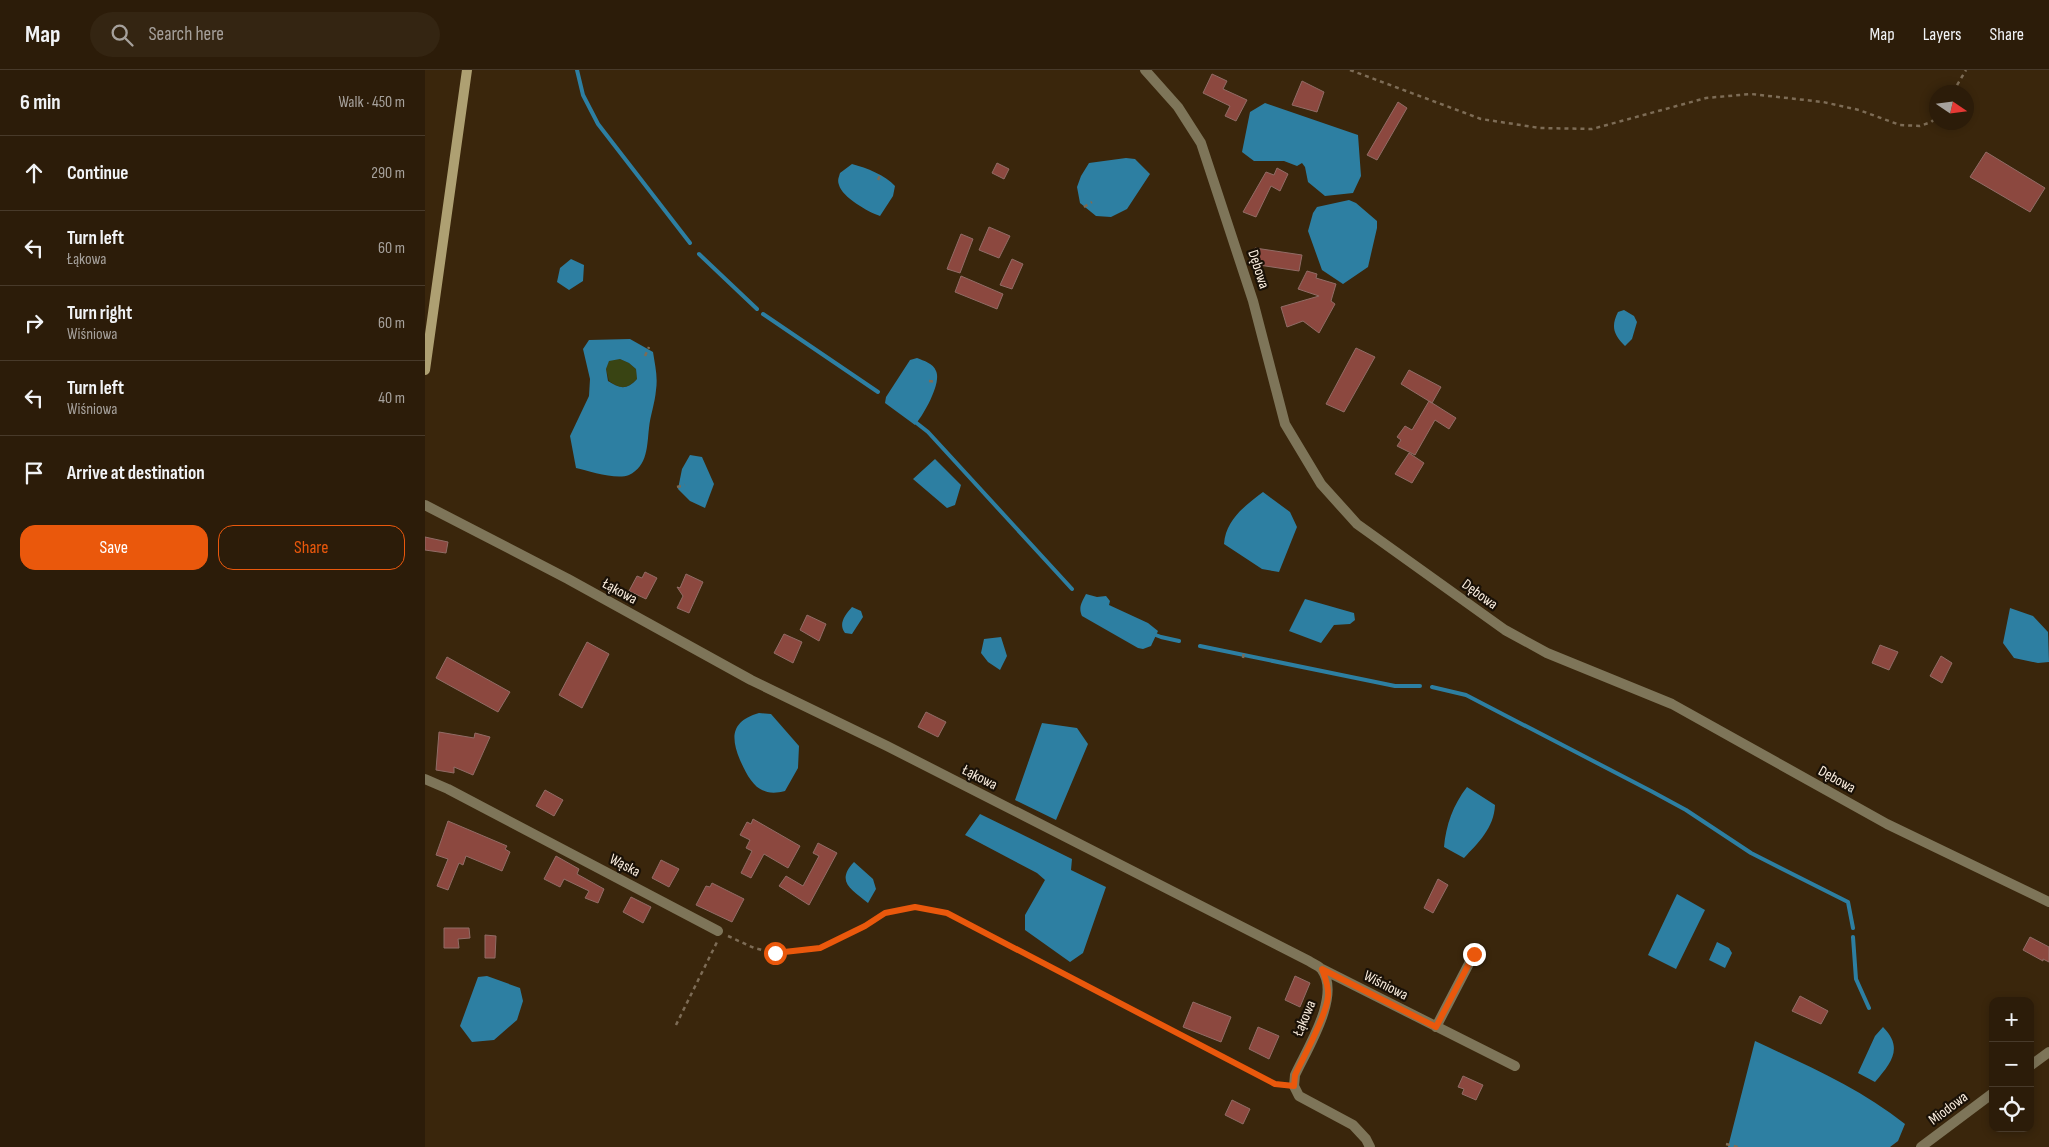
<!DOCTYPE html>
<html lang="en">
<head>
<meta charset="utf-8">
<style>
  :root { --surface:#2c1c09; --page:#342512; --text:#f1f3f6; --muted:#a6a19c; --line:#483a2a; --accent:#ea580c }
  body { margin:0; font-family:"Sofia Sans Condensed",sans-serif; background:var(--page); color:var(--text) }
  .controls { position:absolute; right:15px; bottom:15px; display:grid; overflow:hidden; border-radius:10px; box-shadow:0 2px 8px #0003 }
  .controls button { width:45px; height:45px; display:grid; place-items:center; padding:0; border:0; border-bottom:1px solid var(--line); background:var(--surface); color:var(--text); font:25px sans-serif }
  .compass { position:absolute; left:1504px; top:15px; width:45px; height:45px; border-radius:50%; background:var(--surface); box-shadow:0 2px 8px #0003; rotate:103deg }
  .stop { position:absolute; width:15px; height:15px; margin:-11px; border:4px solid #ea580c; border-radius:50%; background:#fff }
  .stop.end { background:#ea580c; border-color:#fff; box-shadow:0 1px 5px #0008 }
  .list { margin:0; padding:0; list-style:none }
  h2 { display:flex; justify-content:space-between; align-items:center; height:65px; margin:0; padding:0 20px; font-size:21px }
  h2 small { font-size:16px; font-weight:400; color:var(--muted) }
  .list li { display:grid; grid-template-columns:32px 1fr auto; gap:15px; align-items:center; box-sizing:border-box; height:75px; padding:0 20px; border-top:1px solid var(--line) }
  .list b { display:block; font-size:19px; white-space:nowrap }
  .list p { margin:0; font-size:16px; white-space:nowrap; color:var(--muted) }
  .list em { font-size:16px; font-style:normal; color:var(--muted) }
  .actions { display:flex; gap:10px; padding:15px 20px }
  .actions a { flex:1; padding:11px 0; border:1px solid var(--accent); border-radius:15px; text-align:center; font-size:18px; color:var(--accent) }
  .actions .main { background:var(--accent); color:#fff }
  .icon { flex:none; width:28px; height:28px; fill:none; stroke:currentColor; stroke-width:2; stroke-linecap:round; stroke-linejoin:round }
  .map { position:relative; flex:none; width:1624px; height:1077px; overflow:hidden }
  header { display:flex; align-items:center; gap:30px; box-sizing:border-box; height:70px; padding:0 25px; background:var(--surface); border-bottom:1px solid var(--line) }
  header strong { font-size:24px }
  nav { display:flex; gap:28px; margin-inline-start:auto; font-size:18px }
  .search { width:350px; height:45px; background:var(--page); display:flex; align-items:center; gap:12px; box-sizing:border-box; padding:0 18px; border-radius:28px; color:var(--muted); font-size:19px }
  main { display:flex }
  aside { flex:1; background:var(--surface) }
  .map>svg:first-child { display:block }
</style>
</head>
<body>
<header>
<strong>Map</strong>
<div class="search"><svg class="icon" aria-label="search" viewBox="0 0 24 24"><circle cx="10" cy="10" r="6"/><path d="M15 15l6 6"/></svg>Search here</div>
<nav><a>Map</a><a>Layers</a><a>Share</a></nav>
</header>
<main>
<aside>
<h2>6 min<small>Walk · 450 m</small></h2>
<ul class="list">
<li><svg class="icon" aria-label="ahead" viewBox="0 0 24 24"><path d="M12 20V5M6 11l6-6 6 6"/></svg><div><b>Continue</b></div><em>290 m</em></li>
<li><svg class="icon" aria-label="left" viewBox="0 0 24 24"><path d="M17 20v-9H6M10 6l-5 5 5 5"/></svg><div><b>Turn left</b><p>Łąkowa</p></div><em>60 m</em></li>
<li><svg class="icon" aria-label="right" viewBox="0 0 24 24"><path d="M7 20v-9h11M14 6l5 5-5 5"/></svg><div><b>Turn right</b><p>Wiśniowa</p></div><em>60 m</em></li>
<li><svg class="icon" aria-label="left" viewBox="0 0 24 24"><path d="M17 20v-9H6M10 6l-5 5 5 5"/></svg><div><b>Turn left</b><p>Wiśniowa</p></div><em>40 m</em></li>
<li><svg class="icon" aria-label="arrive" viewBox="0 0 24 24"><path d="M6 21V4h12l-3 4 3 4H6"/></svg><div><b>Arrive at destination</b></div></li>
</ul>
<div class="actions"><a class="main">Save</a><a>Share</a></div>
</aside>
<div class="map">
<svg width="1624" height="1077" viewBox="0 0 1624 1077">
  <rect width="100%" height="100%" fill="#3a260c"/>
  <path fill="#394413" d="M195,289L204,293L211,299L212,309C201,320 195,319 184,311L181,299L184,290Z"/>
  <path fill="#2d7fa2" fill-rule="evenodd" d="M840,33L933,65L936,106L928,123L900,126L883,112L880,97L877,93L872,96L859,91H829L817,82L825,42Z
    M701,88L710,89L725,104L702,139L686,147L671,146L655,133L652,117L656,106L664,93Z
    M427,94C442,98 460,105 470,116L468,126L455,146C443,142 417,127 414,115C412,110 414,107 415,103Z
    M924,130L931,133L952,151V158L943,197L918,214L897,200L883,161L888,143L892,137Z
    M146,189L159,195L158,211L144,220L132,212L135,198Z
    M1199,240L1209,246L1212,252L1207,269L1200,276C1188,264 1186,256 1193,242Z
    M205,269L228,282C230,295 233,307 231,320C230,333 225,346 224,358C222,375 223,396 204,405C191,410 164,401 151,398L145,366L164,326L165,309L158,279L164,270ZM195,289L204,293L211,299L212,309C202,320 195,319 183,311L181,299L184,291Z
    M492,288C499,291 508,293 511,301C517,313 498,346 490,355L460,333L461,327L485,290Z
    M265,385L277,387L289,414L280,438L265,431L253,419L257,399Z
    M510,389L536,415L530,435L522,438L488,409Z
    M838,422L865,442L872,457L854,502L837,499L799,474C801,449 820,436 838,422Z
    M661,524L672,527L681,526L685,531L684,535L723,553L733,561L726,576L718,579L713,578L657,546C653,537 657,532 661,524Z
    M880,529L929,543L930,550L925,554L909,555L896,573L864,561Z
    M427,537L436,541L438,547L427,564L420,563C413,554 420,545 427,537Z
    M1585,538L1608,546L1623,562L1624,592L1613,593L1589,588L1578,573Z
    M576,567L582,586L575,600L563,592L556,583L559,569Z
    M334,643L346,644L374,676L373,698L360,721C334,728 325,712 315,690C305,666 307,651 334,643Z
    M617,653L652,658L663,674L631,750L590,730Z
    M1042,717L1070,735C1069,758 1053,773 1039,788L1019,777C1021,755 1028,735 1042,717Z
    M555,744L647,789L646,800L681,817L658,883L645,892L600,860V845L620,810L612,803L540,765Z
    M429,792L448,809L451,819L443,833C427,820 410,812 429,792Z
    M1252,824L1280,840L1251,899L1223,885Z
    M1292,872L1304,878L1307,883L1300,898L1284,890Z
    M62,906L95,918L98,931L92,950L69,970L47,972L35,956L53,907Z
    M1458,957C1479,978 1466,993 1450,1012L1433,1003L1450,966Z
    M1330,971C1381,995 1435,1018 1480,1054L1473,1071L1465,1077H1303Z"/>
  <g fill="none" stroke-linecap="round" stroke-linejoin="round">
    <path stroke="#2d7fa2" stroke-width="4" d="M152,0L158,25L173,54L265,173
      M274,184L332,239
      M338,244L453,322
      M489,351L503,362L647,519
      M728,564L736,567L754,571
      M775,576L970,616H995
      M1007,617L1041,625L1226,721L1261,740L1326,783L1423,832L1428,858
      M1428,867L1431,909L1444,938"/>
  </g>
  <path fill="#8c483f" stroke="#916c66" d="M787,4L802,11L798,19L822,30L811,51L800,46L805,36L778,23Z
    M877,11L899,22L892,42L867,35Z
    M973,32L982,38L952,90L942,85Z
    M1561,82L1620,118L1605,142L1545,107Z
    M572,93L584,99L579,109L567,103Z
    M852,98L863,104L855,121L846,116L831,147L818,142L841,102L849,105Z
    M564,157L585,166L574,188L554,180Z
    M536,164L548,169L535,203L522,199Z
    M830,178L877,185L874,201L827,194Z
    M587,189L598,194L587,219L575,215Z
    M882,201L892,204L891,208L911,214L906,231L910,234L894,263L878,251L862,257L856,237L894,226L873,219Z
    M536,206L578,224L572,239L530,222Z
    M931,278L950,287L919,342L901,334Z
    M984,300L1016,317L1007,333L976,314Z
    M1004,331L1031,348L1024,359L1010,350L990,385L972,376L976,370L972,367L980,356L987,360Z
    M984,383L999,393L987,413L970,404Z
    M0,467L23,472L21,483L0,480Z
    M220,502L232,508L221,529L204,521L212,506L217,508Z
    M261,504L278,512L264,543L252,538L258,526L252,517L255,518Z
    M382,545L401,554L394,571L375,560Z
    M359,564L377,572L368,593L349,583Z
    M162,572L184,584L157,638L134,625Z
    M1455,575L1473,582L1464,600L1447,593Z
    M1516,586L1527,593L1517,613L1505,606Z
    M22,587L85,622L73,642L11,608Z
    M501,642L521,652L513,667L493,657Z
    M14,662L49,668L50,663L65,667L48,705L29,697V703L11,700Z
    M120,720L138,730L129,746L111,736Z
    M328,749L375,776L363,798L339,784L326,808L316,803L327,781L321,778L325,770L315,765L322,752L326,754Z
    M23,751L82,776L80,779L85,782L77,801L41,786L38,795L34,793L23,820L12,816L23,789L11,785Z
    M393,773L412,783L384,835L354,816L361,806L378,816L394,786L388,783Z
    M131,786L154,799L152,804L179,819L173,833L160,828L164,821L139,809L135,817L119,809Z
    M236,790L254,799L244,817L227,808Z
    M1013,809L1023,815L1008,843L999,838Z
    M287,813L319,829L307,852L271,835L281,816L285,817Z
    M206,827L226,837L218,853L198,842Z
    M19,858H44L45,868L33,869L34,878H19Z
    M60,865L71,866L70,888H60Z
    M1605,867L1624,877V892L1618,889V891L1598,880Z
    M870,906L885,913L875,937L860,930Z
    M1375,926L1403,941L1396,954L1367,941Z
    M768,932L806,947L796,972L758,957Z
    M833,957L854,966L844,989L824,979Z
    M1038,1006L1058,1015L1051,1030L1037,1024L1039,1019L1033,1017Z
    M807,1030L825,1039L818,1054L800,1045Z"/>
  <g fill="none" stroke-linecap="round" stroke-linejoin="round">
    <path stroke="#7d6c56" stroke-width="2.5" stroke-dasharray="4 4" stroke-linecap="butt" d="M925,0L1056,49L1115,58L1167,59L1281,28L1326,24L1398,32L1434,40L1475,55L1495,56L1506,52L1512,47
      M1528,22L1541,0
      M453,110L456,103
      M659,137L667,132
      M220,286L224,277
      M504,311L512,312
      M252,417L260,415
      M818,588L819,582
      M303,866L329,878L350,883L395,877L440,856L460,843L490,837L522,843L850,1013L858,1015
      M251,955L292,872
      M1301,1074L1313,1077"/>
    <path stroke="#7e7559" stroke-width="10" d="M720,0L753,37L776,73L828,231L860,354L896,414L932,454L1080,560L1122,583L1247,634L1462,754L1624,832
      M0,435L143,509L326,610L462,676L884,891C888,894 895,896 897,900C916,926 882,979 870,1005L869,1016L874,1026L928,1055L941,1069L945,1077
      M0,709L23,719L293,861
      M897,899L1090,996
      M1011,957L1049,884
      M1605,996L1624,982
      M1496,1077L1568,1023"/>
    <path stroke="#aea072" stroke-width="10" d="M0,300L42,0"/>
  </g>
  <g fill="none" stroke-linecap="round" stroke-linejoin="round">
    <path stroke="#ea580c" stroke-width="6" d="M350,883L395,878L440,856L460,843L490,837L522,843L850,1014L869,1016L870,1005C879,986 902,944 903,926C904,916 900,908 897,899L1011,957L1049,884"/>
  </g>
  <g text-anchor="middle" stroke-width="4.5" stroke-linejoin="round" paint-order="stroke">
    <g font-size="15" fill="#fbeedf" stroke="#1a1107">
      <text transform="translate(834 199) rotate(72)" y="5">Dębowa</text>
      <text transform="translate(195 521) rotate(29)" y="5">Łąkowa</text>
      <text transform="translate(1055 524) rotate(36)" y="5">Dębowa</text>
      <text transform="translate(555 707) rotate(27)" y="5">Łąkowa</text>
      <text transform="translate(1412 709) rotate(29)" y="5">Dębowa</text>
      <text transform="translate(200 795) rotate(28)" y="5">Wąska</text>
      <text transform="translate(961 915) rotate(27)" y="5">Wiśniowa</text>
      <text transform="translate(879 948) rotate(-67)" y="5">Łąkowa</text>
      <text transform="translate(1523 1038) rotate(-37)" y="5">Miodowa</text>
    </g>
  </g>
</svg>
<div class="controls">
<button>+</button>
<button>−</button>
<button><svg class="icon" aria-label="locate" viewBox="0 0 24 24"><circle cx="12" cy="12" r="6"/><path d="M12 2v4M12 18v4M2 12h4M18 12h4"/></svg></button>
</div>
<svg class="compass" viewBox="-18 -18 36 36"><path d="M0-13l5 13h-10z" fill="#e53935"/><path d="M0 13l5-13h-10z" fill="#a6a19c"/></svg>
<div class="stop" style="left:350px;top:883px"></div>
<div class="stop end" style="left:1049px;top:884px"></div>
</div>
</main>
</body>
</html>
